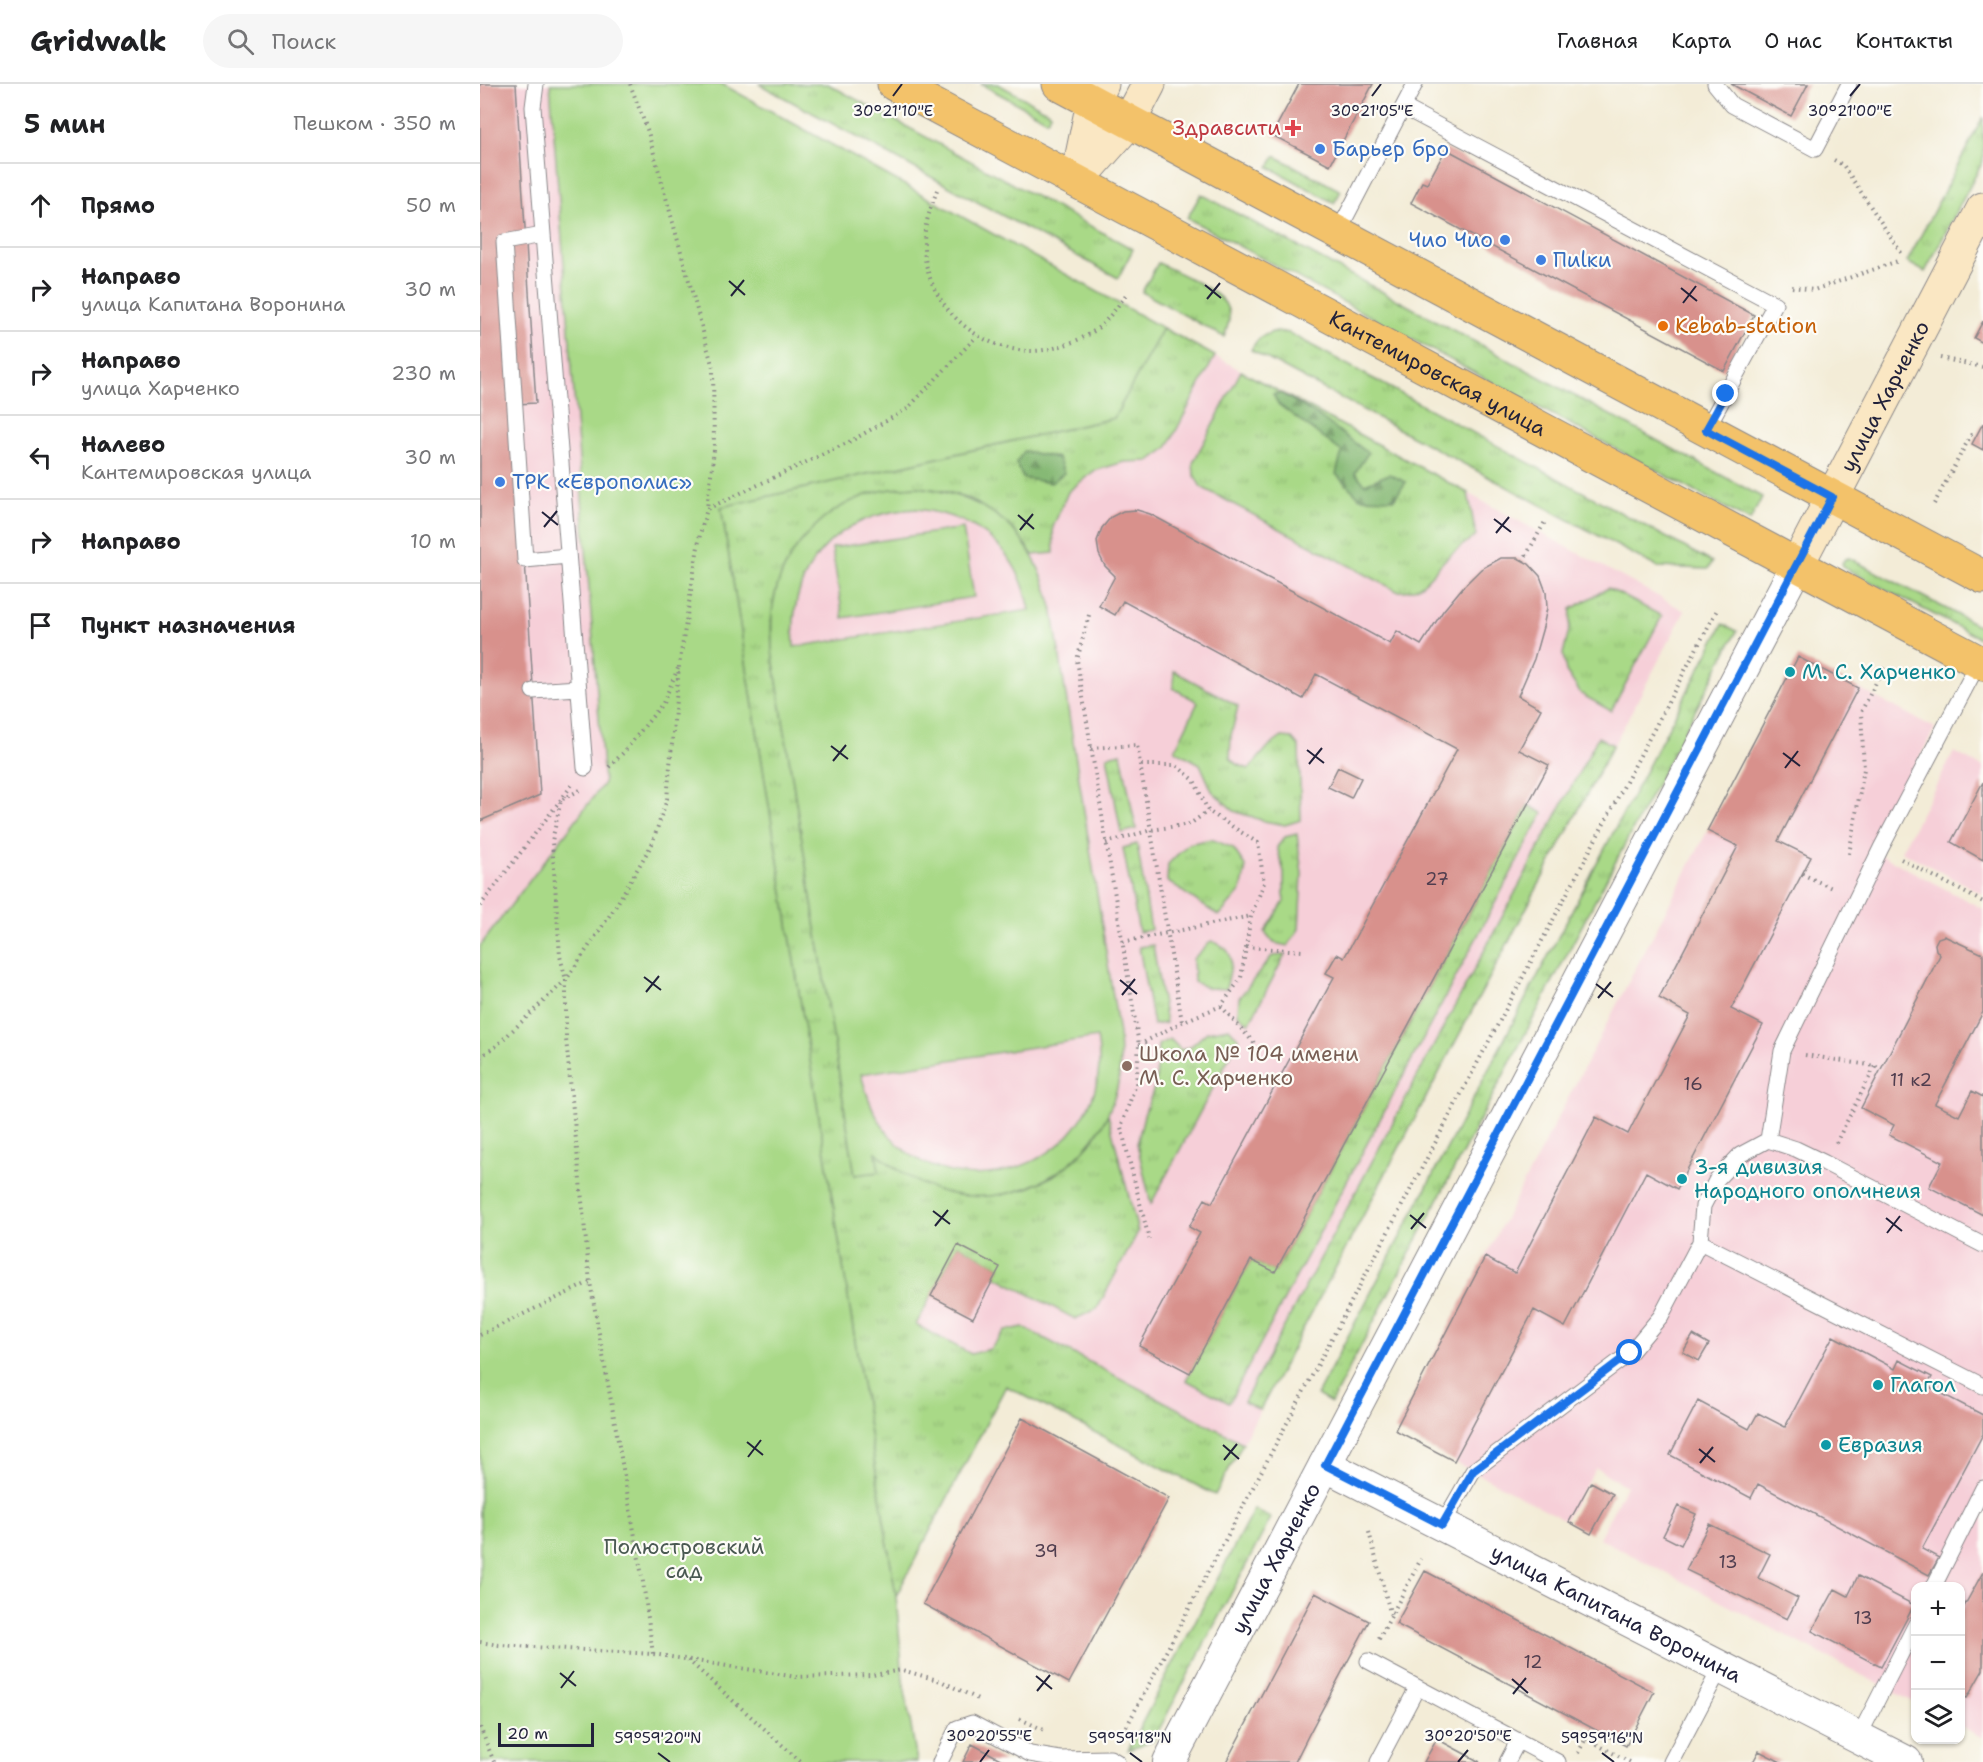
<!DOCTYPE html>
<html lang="ru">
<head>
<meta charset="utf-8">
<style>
  :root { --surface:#fff; --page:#f6f6f6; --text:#202124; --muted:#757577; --line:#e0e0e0 }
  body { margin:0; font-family:"Shantell Sans",sans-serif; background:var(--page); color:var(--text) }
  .controls { position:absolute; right:18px; bottom:18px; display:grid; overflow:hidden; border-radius:12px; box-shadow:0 2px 4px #0004 }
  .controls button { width:54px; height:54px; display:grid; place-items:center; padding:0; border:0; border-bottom:2px solid var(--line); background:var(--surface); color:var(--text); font:30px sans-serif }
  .scale { position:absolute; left:18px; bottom:15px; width:96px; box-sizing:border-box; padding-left:6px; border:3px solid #22223b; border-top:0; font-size:16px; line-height:21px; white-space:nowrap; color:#22223b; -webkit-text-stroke:4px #fdfcf7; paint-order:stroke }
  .stop { position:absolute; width:18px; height:18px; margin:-14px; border:4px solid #1a73e8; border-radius:50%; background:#fff }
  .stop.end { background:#1a73e8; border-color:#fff; box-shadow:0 2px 6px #0008 }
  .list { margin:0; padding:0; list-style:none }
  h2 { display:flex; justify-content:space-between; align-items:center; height:78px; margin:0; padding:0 24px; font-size:26px }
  h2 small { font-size:20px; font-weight:400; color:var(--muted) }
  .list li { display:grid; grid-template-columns:39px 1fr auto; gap:18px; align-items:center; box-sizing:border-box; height:84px; padding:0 24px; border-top:2px solid var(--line) }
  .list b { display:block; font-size:22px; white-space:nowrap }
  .list p { margin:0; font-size:20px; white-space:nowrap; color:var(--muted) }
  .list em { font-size:20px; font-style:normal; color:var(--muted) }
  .icon { flex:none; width:33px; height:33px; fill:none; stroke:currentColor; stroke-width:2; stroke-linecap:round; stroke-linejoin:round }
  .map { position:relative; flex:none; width:1503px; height:1678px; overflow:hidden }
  header { display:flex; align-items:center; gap:36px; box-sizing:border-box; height:84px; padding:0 30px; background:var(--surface); border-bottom:2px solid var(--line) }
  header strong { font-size:28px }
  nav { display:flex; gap:33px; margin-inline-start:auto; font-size:21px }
  .search { width:420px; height:54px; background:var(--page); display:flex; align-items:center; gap:15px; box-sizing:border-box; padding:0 21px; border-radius:33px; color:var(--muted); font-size:22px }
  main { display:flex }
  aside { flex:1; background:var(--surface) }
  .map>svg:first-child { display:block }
</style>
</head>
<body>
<header>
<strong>Gridwalk</strong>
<div class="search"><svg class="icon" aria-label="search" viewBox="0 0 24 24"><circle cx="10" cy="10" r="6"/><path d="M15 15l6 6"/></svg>Поиск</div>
<nav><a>Главная</a><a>Карта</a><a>О нас</a><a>Контакты</a></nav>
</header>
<main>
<aside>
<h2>5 мин<small>Пешком · 350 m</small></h2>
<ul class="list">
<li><svg class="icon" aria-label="ahead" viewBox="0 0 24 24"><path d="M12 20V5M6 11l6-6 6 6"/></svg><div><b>Прямо</b></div><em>50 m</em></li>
<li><svg class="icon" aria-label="right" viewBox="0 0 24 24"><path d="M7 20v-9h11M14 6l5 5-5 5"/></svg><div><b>Направо</b><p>улица Капитана Воронина</p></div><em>30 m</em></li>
<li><svg class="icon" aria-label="right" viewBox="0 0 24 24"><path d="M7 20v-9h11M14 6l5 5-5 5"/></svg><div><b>Направо</b><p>улица Харченко</p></div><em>230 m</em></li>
<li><svg class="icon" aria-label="left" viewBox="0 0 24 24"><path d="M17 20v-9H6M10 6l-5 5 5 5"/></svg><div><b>Налево</b><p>Кантемировская улица</p></div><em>30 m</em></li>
<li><svg class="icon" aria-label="right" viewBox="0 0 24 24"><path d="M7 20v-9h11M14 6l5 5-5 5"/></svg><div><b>Направо</b></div><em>10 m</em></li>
<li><svg class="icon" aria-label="arrive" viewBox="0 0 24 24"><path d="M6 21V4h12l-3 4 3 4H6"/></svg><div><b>Пункт назначения</b></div></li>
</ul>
</aside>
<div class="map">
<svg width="1503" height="1678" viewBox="0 0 1503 1678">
  <defs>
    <pattern id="grass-tufts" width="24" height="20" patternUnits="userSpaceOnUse" patternTransform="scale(1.5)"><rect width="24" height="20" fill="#a9d987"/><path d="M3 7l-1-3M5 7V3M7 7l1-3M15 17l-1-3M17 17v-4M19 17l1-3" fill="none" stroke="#91ba75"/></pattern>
    <pattern id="forest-firs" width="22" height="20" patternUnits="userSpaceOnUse" patternTransform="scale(1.5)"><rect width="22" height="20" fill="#86b974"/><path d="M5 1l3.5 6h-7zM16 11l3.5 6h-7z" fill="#6d9660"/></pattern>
  </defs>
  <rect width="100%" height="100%" fill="#fdfcf7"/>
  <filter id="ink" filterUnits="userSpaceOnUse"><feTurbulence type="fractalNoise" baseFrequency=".0167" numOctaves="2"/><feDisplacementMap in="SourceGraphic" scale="12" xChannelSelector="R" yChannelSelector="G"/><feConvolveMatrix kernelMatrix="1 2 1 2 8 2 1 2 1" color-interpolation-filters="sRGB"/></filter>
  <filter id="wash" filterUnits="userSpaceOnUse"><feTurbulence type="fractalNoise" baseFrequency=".008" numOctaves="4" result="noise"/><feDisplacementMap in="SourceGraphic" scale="24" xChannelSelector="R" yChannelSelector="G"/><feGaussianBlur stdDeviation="1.35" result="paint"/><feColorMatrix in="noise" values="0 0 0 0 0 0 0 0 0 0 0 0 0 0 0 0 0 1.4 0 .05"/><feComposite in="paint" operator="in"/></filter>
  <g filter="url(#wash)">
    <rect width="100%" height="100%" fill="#f3ecd7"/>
    <path fill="#f6cfd8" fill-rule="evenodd" d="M0,0H70L124,699L0,862Z
      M683,244L1205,527L735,1411L526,1302L416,1512L241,423L634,334Z
      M1318,573L1455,644L1392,766L1503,825V1654L1481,1642L1480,1502H1436L1435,1619L1119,1454L1146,1402L1116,1384L1085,1436L915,1346ZM1213,1251L1228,1261L1219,1277L1203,1268Z
      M1474,668L1503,683V810L1421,767Z"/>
    <path fill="url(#grass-tufts)" stroke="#667e61" stroke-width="1.5" d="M279,0H348L653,165L638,194Z
      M501,0H518L571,29L567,36Z
      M1503,33V77L1445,188L1427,178Z
      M795,72L861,107L854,119L789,83Z
      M721,110L1282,413L1270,437L707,134Z
      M678,179C695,187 738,206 746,221C752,232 748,242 744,253L662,208Z
      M683,244L735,272L687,364L669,377L644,378L614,387L588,408L573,443L574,469L553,471L536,449L515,431L492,416L465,407L438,403L411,405L304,485L295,511L291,538L292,566L375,1091L395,1067L416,1085L522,1111L548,1104L573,1092L595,1076L614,1055L628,1031L658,1148L617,1225L595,1235L515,1192L520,1183L478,1161L436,1241L491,1270L510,1265L525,1247L543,1243L763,1359L735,1411L526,1302L416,1512L241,423L634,334Z
      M797,247L809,249L1232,478L1228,485L1177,483L771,266C777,254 784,250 797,247Z
      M761,287L988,409L996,452C987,458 977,465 969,472C950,489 945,509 917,507L721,403L714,391L713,379Z
      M1369,474L1503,544V556L1364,484L1362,479L1365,475Z
      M1128,504L1182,532L1131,627L1101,610L1086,587L1083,570L1090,542L1091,525Z
      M1243,540L1257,547L851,1319L837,1311Z
      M694,587L758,622L751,652L750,674L756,680L769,685L788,663L802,653L812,654L819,662L821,736L805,741L784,737L754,727L732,707L720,680L695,666L718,618L693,604Z
      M1118,653L1133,661L780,1326L764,1318Z
      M641,669L656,745L641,749L627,672Z
      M1048,721L1063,729L749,1319L706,1296L771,1176L795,1188Z
      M817,750L822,790L819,845L808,862L794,859L785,848L804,818V788L797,763L805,753Z
      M731,755L753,764L766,783L761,807L739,832L687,797L688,780L708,760Z
      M657,760L671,846L659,848L643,764Z
      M731,857C759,866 751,881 746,905L728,904L714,898L713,875Z
      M673,861L686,939L673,941L659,863Z
      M805,871L769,940L758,930L759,914L792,872Z
      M749,944L759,955L671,1120L657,1060L664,1031L676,999L678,961L690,955L701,966L710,963L727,948Z
      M774,1425L791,1434L673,1657L648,1666Z"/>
    <path fill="url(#forest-firs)" stroke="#546e58" stroke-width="1.5" d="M801,309L843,335L888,369L875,389L885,400L909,390L926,398L914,415L880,414L856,390L862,368L798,320L793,310Z
      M544,367L578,374L584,389L571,399L543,394L536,379Z"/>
    <path fill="#a9d987" stroke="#667e61" stroke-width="1.5" fill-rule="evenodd" d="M70,0H242L683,244L634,334L241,423L416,1512L423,1595L437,1678H0V862L124,699Z
      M438,403C514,414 553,449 572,523L639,950C640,968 641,986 637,1004C619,1079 541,1126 467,1109C439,1102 417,1086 396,1068L399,1088L375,1091L292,566C292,548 290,529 295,511C305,467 341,427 384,412C402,405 420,404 438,403ZM437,425C498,433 538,465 550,526L314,563C308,482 356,429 437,425ZM617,953C640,1080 461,1145 397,1033C389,1019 385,1005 381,990Z
      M483,444L494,513L363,534L352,464Z"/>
    <g id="blocks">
      <path fill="#d8918c" d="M0,0H36L56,319L35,320L60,711L0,737Z
        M819,0H893L850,81L792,51Z
        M1251,0H1328L1311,32Z
        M966,65L1274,231L1244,287L931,119L942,98L947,100Z
        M1503,237V259L1494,254Z
        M1503,339V366L1492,360Z
        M657,426L670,430L910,560L917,547L941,561L963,527L983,503L1001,485L1021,474H1038L1049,480L1060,492L1066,508L1067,524L1063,543L1054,575L1038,612L1061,625L1039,666L1069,681L795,1188L771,1176L710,1289L659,1262L720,1149L709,1143L725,1115L732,1119L854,893L846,889L857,870L864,874L977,665L836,590L823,615L643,517L635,531L619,522L635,492L625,482L619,470L617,457L622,444L631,433L643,427Z
        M1318,573L1378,604L1298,757L1331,773L1251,925L1283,941L1197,1105L1166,1088L1085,1243L1054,1226L974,1377L915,1346L1005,1173L1035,1189L1116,1033L1148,1050L1153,1040L1210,931L1179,914L1258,762L1227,747Z
        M858,683L881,694L871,714L848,703Z
        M1503,698V776L1471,758Z
        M1464,852L1503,870V928L1455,1020L1479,1032L1492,1007L1503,1013V1131L1449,1103L1462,1078L1409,1051L1414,1041L1381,1024L1460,871L1456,866L1455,860L1458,854Z
        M478,1161L520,1183L493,1234L451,1212Z
        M1213,1251L1229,1260L1219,1277L1203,1268Z
        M1353,1252L1415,1285L1419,1276L1452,1293L1447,1302L1503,1331V1350L1442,1465L1459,1474L1449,1491L1278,1400L1271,1414L1190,1371L1218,1317L1269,1345L1278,1329L1305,1343Z
        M542,1334L689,1414L589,1599L443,1520Z
        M1111,1398L1133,1410L1111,1450L1089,1438Z
        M1198,1422L1216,1430L1201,1461L1183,1452Z
        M1229,1440L1290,1470L1278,1494L1318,1514L1307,1535L1206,1486Z
        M945,1487L1174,1608L1146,1662L916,1540Z
        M1503,1488V1586L1487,1614L1480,1611V1530Z
        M1378,1492L1434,1521L1401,1583L1332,1547L1355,1505L1368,1512Z
        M835,1509L889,1537L828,1652L815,1678H746Z
        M957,1655L1000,1678H944Z
        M492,1660L526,1678H483Z
        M1279,1667L1301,1678H1273Z"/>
    </g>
  </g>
  <g filter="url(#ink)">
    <use href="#blocks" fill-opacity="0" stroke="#8a8789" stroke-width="1.5"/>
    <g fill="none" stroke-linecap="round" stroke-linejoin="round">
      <g stroke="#8a8789" stroke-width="17">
        <path id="lane" d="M56,0L53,23L105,684
          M935,0L923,23L1295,220L1226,346
          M1235,0L1252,21L1335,65L1369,0
          M857,150L923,23
          M63,151L24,158L45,476L88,472
          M53,607L98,604
          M1288,1056L1302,967L1401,764L1499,578
          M1220,1158L1503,1302
          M962,1441L993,1387L1150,1269L1181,1232L1220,1158L1223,1122L1237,1095L1260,1071L1288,1056L1316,1065L1345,1079L1503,1161
          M1454,1502L1503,1404
          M888,1577L1078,1678
          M1378,1654L1436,1540
          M460,1678L477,1644L492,1639L550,1670L580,1675L630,1674L637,1678
          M898,1678L937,1604
          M1027,1678L1038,1657
          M1191,1678L1241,1583"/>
      </g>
      <g stroke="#8a8789" stroke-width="34">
        <g id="street">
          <path id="s1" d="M845,1381L1426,1678"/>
          <path id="s2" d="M689,1678L1317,481"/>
        </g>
      </g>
      <g stroke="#8a8789" stroke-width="35">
        <g id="secondary">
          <path d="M597,96L613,18L622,0"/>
          <path d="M597,97L649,38L669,0"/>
          <path id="s3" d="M1317,481L1503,125"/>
        </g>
      </g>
      <g stroke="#8a8789" stroke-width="35">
        <g id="primary">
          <path id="s4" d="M414,0L1503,580"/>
          <path d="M579,0L1503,493"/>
        </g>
      </g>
      <path stroke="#8a8789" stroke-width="4" stroke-dasharray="1.5 4.5" stroke-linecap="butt" d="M150,0L168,48L233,284L234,366L227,424
        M1354,76L1363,81L1422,170
        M457,106C451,124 444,140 444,159C443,217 496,268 554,267C572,266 590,260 606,252C624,242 636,225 647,209
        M1312,203L1334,206L1418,177
        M1460,274L1503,283
        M1454,420L1491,351L1496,353
        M1043,477L1066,436
        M609,531L597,576L659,961L656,1000L641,1043L669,1155
        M611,664L657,661L702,938
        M129,683L144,668L183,619L199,582
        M100,706L81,716L72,757L80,872L86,896V955L110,1198L163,1498L173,1570
        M626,759L671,746L710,740L728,727
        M1369,770L1384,685L1381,628L1405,581
        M1421,775L1503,818
        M1322,790L1354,805
        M0,822L92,701
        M643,858L771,832
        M766,863L823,867
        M741,922L774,959
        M659,961L702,938L741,922L761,894L771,832L784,799L778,759L728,727L714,696L696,681H660
        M1325,971L1395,982L1401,986
        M0,973L15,963L86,896L134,825L172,760L187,715L199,582L220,450L227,425L371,357L427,325L497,252
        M1356,1059L1395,982
        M0,1251L110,1198
        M889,1448L911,1532
        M899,1555L941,1475
        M0,1558L19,1561L173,1570L316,1593L393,1591L422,1586L461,1597L498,1615
        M208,1576L321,1678
        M540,1635L566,1647
        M0,1643L14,1678
        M641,1653L1238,524
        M1106,1655L1150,1678
        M1098,1669L1112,1643"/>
      <use href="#lane" stroke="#fff" stroke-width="15"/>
      <use href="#street" stroke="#fff" stroke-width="32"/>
      <use href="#secondary" stroke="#fae7c3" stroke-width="33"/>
      <use href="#primary" stroke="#f3c26a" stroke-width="33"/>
    </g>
  </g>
  <g fill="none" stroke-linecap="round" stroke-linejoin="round" filter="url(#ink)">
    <path stroke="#1a73e8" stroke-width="8" d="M1150,1269L993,1387L962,1441L845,1381L1352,413L1226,346L1246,310"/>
  </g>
  <path fill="none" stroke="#22223b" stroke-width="2" d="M413,12L422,0M892,12L901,0M1370,12L1380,0M249,197L265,211M725,201L741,214M1201,204L1217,217M251,212L264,196M727,215L740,199M1203,219L1216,202M62,428L78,441M538,431L554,445M1014,435L1031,448M64,443L77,427M540,446L553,430M1016,449L1029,433M351,662L368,675M827,666L844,679M1303,669L1320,682M353,677L366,661M829,680L842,664M1305,684L1318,667M164,893L181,906M640,896L657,910M1116,900L1133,913M166,908L179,892M642,911L655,895M1118,914L1131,898M453,1127L470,1140M930,1131L946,1144M1406,1134L1422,1147M455,1142L468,1126M931,1145L944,1129M1407,1149L1420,1132M267,1358L283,1371M743,1361L759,1375M1219,1365L1235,1378M268,1373L281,1356M744,1376L757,1360M1220,1379L1233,1363M80,1589L96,1602M556,1592L572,1605M1032,1595L1048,1609M81,1604L94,1587M557,1607L570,1591M1033,1610L1046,1594M178,1669L190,1678M650,1669L662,1678M1122,1669L1134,1678M500,1678L509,1666M978,1678L988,1666"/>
  <path fill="#e0444e" stroke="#fdfcf7" stroke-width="2" d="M810 35h6v6h6v6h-6v6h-6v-6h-6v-6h6z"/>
  <g fill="#3f7fe0" stroke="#fdfcf7" stroke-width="2">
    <circle cx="840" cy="65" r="6"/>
    <circle cx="1025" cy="156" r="6"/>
    <circle cx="1061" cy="176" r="6"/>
    <circle cx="20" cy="398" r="6"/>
  </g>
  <circle fill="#e8710a" stroke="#fdfcf7" stroke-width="2" cx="1183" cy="242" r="6"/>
  <g fill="#0f9aa8" stroke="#fdfcf7" stroke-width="2">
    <circle cx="1310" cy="588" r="6"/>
    <circle cx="1202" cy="1095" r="6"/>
    <circle cx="1398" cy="1301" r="6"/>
    <circle cx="1346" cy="1361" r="6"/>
  </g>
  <circle fill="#8d6e63" stroke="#fdfcf7" stroke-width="2" cx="647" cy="982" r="6"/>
  <g text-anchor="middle" stroke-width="4.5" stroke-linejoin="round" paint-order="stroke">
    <g font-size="18" fill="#503e4f">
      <text x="957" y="801">27</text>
      <text x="1431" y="1002">11 к2</text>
      <text x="1213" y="1006">16</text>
      <text x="566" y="1473">39</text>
      <text x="1248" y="1484">13</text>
      <text x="1383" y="1540">13</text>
      <text x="1053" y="1584">12</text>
    </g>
    <g font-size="21" fill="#be3a42" stroke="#fdfcf7" text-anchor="end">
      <text x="801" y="51">Здравсити</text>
    </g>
    <g font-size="21" fill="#366cbe" stroke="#fdfcf7" text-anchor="start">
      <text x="852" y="72">Барьер бро</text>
      <text x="1013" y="163" text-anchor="end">Чио Чио</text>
      <text x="1073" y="183">Пиlки</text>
      <text x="32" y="405">ТРК «Европолис»</text>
    </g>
    <g font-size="21" fill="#c56008" stroke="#fdfcf7" text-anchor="start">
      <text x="1195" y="249">Kebab-station</text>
    </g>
    <g font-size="21" fill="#22223b" stroke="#fdfcf7">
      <text dy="7" stroke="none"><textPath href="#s4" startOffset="616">Кантемировская улица</textPath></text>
      <text dy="7" stroke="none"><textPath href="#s3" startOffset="190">улица Харченко</textPath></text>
      <text dy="7" stroke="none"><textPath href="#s2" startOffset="230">улица Харченко</textPath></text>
      <text dy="7" stroke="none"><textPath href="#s1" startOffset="327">улица Капитана Воронина</textPath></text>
    </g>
    <g font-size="21" fill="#0d838f" stroke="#fdfcf7" text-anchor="start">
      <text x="1322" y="595">М. С. Харченко</text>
      <text x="1214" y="1090">3-я дивизия<tspan x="1214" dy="24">Народного ополчнеия</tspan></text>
      <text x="1410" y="1308">Глагол</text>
      <text x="1358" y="1368">Евразия</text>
    </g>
    <g font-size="21" fill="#785e54" stroke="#fdfcf7" text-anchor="start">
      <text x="659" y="977">Школа № 104 имени<tspan x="659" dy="24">М. С. Харченко</tspan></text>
    </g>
    <g font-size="21" fill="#4a5952" stroke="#fdfcf7">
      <text x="204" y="1470">Полюстровский<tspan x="204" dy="24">сад</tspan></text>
    </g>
  </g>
  <g font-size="15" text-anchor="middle" fill="#22223b" stroke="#fdfcf7" stroke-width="4.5" stroke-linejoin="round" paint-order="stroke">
    <text x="413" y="32">30°21'10"E</text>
    <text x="892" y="32">30°21'05"E</text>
    <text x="1370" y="32">30°21'00"E</text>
    <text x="509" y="1657">30°20'55"E</text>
    <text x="988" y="1657">30°20'50"E</text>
    <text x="178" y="1659">59°59'20"N</text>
    <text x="650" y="1659">59°59'18"N</text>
    <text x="1122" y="1659">59°59'16"N</text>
  </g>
</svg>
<div class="controls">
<button>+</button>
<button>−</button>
<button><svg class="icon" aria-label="layers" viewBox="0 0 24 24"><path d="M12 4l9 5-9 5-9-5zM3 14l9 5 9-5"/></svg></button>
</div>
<div class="scale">20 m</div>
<div class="stop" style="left:1150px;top:1269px"></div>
<div class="stop end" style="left:1246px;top:310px"></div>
</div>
</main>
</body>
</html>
